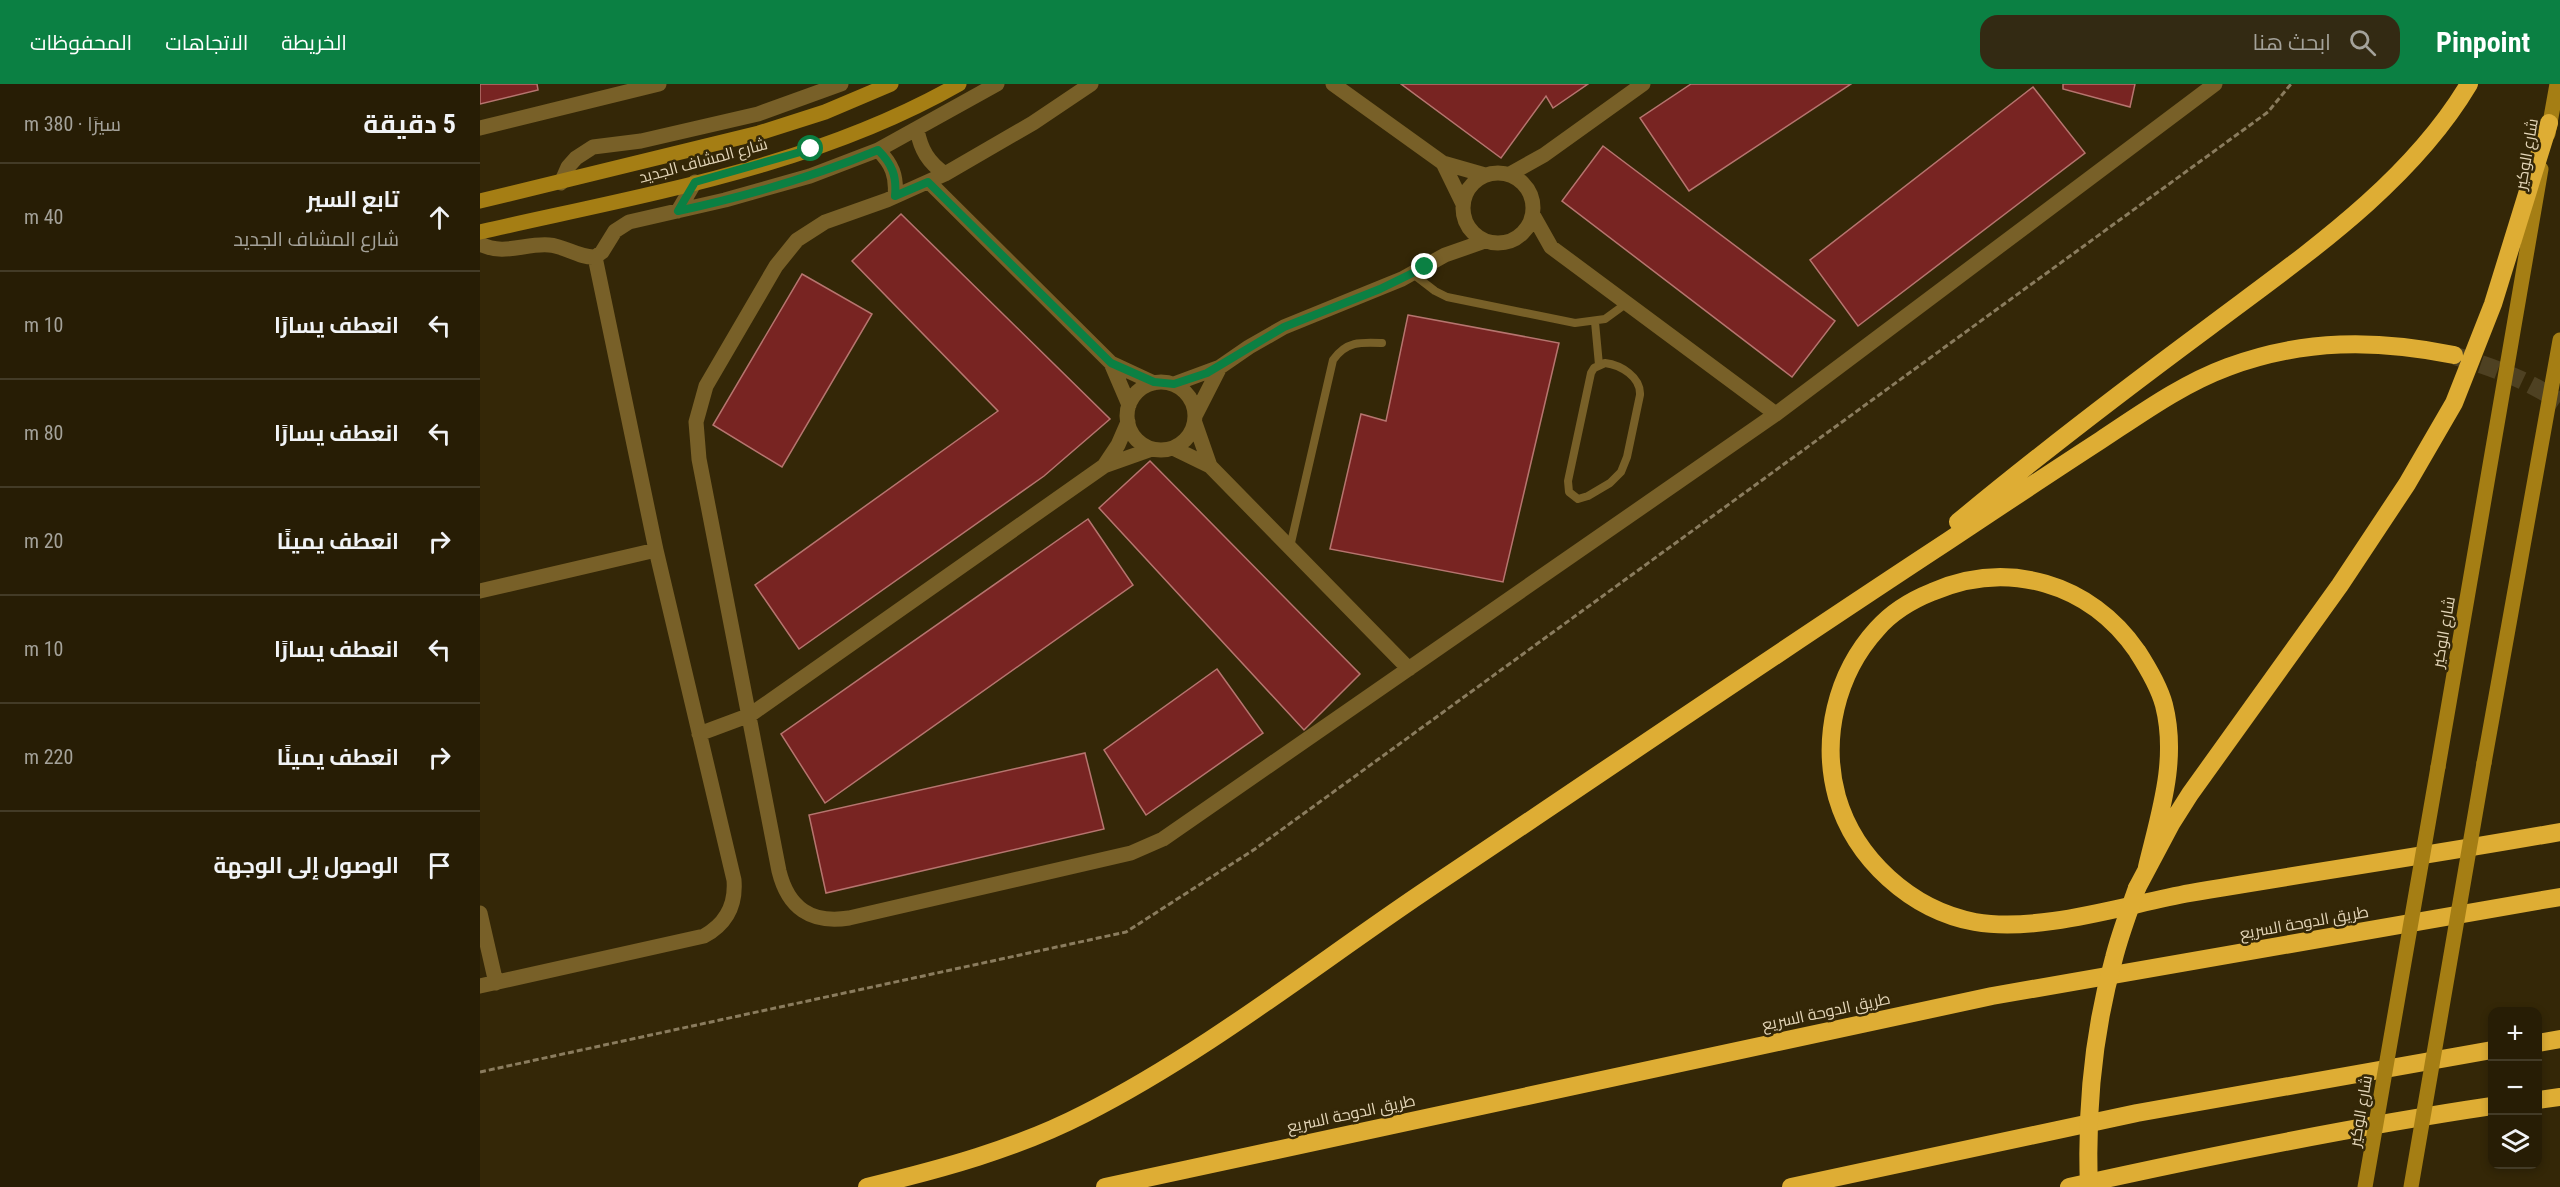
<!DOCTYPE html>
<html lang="ar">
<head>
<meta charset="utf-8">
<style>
  :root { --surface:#271d05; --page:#332a13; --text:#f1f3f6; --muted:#a4a29a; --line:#433b27; --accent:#0b8043 }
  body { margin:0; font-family:"Roboto Condensed",Cairo,sans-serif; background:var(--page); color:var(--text); direction:rtl }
  .controls { position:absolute; right:18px; bottom:18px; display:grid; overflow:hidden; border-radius:12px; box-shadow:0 3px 9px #0003 }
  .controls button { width:54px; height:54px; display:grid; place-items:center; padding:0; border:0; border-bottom:2px solid var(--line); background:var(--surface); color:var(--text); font:30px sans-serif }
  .stop { position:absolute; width:18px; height:18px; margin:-14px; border:4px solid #0b8043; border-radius:50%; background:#fff }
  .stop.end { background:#0b8043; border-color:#fff; box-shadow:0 2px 6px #0008 }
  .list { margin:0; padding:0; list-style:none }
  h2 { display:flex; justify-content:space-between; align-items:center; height:78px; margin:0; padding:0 24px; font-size:26px }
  h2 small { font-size:20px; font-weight:400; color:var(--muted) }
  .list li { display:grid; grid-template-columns:39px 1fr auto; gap:18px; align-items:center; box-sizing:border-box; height:108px; padding:0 24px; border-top:2px solid var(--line) }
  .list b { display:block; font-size:22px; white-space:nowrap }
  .list p { margin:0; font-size:20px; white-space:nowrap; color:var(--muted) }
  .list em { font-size:20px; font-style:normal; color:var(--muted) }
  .icon { flex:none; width:33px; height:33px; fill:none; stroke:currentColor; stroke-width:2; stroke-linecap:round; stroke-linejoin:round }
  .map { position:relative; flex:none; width:2080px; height:1103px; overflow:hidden; direction:ltr }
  header { display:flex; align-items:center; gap:36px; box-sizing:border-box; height:84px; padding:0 30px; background:var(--accent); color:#fff }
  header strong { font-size:28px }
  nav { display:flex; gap:33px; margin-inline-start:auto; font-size:21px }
  .search { width:420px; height:54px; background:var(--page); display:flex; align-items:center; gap:15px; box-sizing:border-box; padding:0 21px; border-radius:18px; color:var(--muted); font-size:22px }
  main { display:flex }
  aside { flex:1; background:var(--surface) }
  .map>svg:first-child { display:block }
</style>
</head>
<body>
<header>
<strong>Pinpoint</strong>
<div class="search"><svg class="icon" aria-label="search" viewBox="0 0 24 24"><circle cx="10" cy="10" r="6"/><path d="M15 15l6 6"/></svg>ابحث هنا</div>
<nav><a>الخريطة</a><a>الاتجاهات</a><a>المحفوظات</a></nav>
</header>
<main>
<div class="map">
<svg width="2080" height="1103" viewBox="0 0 2080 1103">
  <rect width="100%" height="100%" fill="#342707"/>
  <path fill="#782422" stroke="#b6756f" stroke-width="1.5" d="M0,0H57L58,6L0,20Z
    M921,0H1108L1073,24L1066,12L1021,74Z
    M1211,0H1371L1209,107L1160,34Z
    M1583,0H1655L1650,23L1583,5Z
    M1553,3L1605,69L1378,242L1330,176Z
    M1123,62L1355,237L1312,293L1082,117Z
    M421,130L630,335L564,392L319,565L275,501L518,327L372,177Z
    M322,190L392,230L302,383L233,341Z
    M928,231L1079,259L1023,498L850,465L881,330L906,337Z
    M670,377L880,590L824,646L619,424Z
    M608,435L653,501L345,719L301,650Z
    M737,585L783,649L666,731L624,666Z
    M605,669L624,745L346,809L329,731Z"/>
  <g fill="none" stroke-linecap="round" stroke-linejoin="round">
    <path stroke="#4e4122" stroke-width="18" stroke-dasharray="18 9" stroke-linecap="butt" d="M1975,272C2012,283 2048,296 2080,318"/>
    <path stroke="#8a7c5e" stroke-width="3" stroke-dasharray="6 3" stroke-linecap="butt" d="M0,988L646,848L775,765L1788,28L1811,0"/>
    <path stroke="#786028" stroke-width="8" d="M933,190L955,207L967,213L1095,239L1125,235L1147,219
      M1115,238L1119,281
      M1125,279C1141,281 1161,293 1160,311L1147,373L1141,388L1130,399L1108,412L1098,415L1089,408L1088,397L1111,289L1114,284Z
      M810,463L853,276C866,257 881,258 902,259"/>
    <path stroke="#786028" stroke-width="15" d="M611,0L553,39L465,90L407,116L345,138L317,156L296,182L226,302L216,338L219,375L299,787C308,824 331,840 369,834L651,769L683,755L1296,330L1735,0
      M853,0L963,79L1005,91
      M0,44L179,0
      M437,46C441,66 448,78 465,90
      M398,66C412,80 417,92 415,112
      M963,79L983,120
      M983 124a35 35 0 1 1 70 0a35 35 0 1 1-70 0Z
      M1030,90L1064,71L1163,0
      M449,98L631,279L649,321
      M81,99L88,83L96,74L113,63L161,57L278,30L361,0
      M198,127L215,98
      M1053,131L1071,163L1296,330
      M0,160C24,172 45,159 69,161C85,162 99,174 115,173L122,168L135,147L149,138L245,116L330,92L398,66L517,0
      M631,279L674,299
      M647 332a34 34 0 1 1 68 0a34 34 0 1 1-68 0Z
      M694,300L740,283L769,263L804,243L922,195L965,171L1005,157
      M716,330L740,283
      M715,339L730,382
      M693,364L730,382L929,585
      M624,382L638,361L648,338
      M0,507L176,466
      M219,650L270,631L624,382L672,365
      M0,829L16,899
      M0,902L224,852C246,840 256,821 254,796L176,466L115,173"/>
    <path stroke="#a57e14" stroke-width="15" d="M2068,50L2077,0
      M0,117L279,49L345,28L411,0
      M0,148C162,111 334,83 479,0
      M2004,679L2080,256
      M1958,683L2061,85"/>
    <path stroke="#dead34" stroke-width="18" d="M1478,438C1560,370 1644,306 1729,243C1822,173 1929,101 1989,0
      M1667,783C1680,729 1698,676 1684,621C1679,602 1668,584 1657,567C1610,499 1528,475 1452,508C1432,516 1411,529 1397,545C1356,590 1341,655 1357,713C1375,775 1431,826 1495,838C1560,849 1644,821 1710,809C1833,788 1957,770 2080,748
      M1657,804L1691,740L1710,710L1860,501L1927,400L1974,319L2013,220L2069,39
      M2058,959L2080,955
      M2058,1016L2080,1013
      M387,1103C461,1085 536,1065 604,1030C724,969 831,884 942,809C1117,692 1291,573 1468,457C1519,423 1570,389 1621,356C1662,329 1702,300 1748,283C1824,255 1896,255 1974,271
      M625,1103L1512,912L2080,813
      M1311,1103L1657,1029L2012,966
      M1589,1103C1729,1072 1870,1043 2012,1022"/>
    <path stroke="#a57e14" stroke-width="15" d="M1885,1103L1958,683
      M1931,1103L2004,679"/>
    <path stroke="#dead34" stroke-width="18" d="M1609,1103C1606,1026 1613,949 1634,874C1640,850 1649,827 1657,804"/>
  </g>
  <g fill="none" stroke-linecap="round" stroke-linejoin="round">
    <path stroke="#0b8043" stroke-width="8" d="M331,65L215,98L198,127C267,112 333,93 398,66C412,80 417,92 415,112L448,98L631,279L674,298L694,300L727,289L804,243L900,205L945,183"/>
  </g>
  <g text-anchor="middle" stroke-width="5" stroke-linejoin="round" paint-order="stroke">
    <g font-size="16" fill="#e4d6b9" stroke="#342707">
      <text transform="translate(2046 70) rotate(-80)" y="6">شارع الوكير</text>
      <text transform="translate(223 76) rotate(-15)" y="6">شارع المشاف الجديد</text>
      <text transform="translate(1963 548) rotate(-80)" y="6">شارع الوكير</text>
      <text transform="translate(1824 838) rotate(-10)" y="6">طريق الدوحة السريع</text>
      <text transform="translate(1346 927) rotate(-12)" y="6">طريق الدوحة السريع</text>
      <text transform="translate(1880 1027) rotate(-80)" y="6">شارع الوكير</text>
      <text transform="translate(871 1029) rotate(-12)" y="6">طريق الدوحة السريع</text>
    </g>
  </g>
</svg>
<div class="controls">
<button>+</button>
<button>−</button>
<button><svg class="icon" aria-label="layers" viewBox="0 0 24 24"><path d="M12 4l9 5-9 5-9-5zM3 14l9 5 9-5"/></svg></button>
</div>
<div class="stop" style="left:331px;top:65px"></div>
<div class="stop end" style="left:945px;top:183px"></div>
</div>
<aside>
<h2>5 دقيقة<small>سيرًا · 380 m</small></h2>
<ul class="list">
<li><svg class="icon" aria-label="ahead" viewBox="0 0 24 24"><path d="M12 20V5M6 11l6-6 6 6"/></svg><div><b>تابع السير</b><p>شارع المشاف الجديد</p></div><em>40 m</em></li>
<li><svg class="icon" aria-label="left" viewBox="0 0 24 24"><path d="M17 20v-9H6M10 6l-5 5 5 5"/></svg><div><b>انعطف يسارًا</b></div><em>10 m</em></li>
<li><svg class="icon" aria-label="left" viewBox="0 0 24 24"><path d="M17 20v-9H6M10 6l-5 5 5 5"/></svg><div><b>انعطف يسارًا</b></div><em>80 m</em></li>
<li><svg class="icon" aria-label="right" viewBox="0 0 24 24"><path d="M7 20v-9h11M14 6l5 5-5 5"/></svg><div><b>انعطف يمينًا</b></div><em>20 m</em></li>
<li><svg class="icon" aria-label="left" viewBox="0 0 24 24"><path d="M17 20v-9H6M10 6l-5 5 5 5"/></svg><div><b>انعطف يسارًا</b></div><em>10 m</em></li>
<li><svg class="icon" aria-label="right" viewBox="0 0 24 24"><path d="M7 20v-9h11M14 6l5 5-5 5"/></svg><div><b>انعطف يمينًا</b></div><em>220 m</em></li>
<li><svg class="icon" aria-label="arrive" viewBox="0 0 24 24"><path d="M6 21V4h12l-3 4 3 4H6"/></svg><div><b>الوصول إلى الوجهة</b></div></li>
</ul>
</aside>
</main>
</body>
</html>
